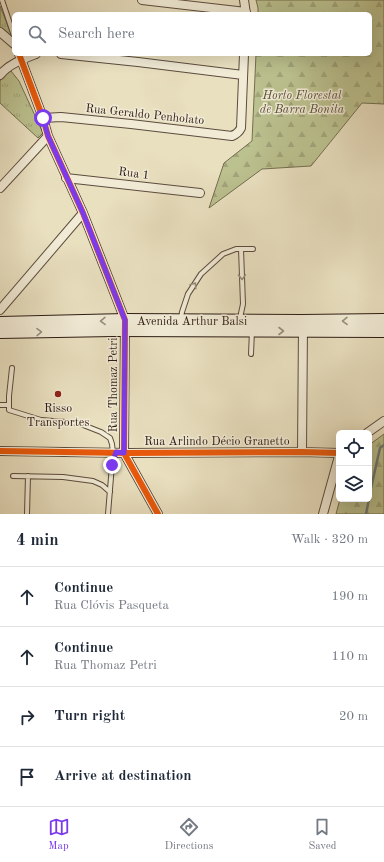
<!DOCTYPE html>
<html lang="en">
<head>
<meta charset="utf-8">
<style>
  :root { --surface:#fff; --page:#f2f2f3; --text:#1f2937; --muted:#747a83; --line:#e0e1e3; --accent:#7c3aed }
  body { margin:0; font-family:"Old Standard TT",serif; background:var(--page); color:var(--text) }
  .controls { position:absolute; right:12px; bottom:12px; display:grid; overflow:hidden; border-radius:6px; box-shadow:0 4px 16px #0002 }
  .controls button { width:36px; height:36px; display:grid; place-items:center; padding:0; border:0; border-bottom:1px solid var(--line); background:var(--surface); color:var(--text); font:20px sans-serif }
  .stop { position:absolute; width:12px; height:12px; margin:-9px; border:3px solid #7c3aed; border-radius:50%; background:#fff }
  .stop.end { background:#7c3aed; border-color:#fff; box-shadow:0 1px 4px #0008 }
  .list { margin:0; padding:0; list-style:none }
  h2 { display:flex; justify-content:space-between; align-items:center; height:52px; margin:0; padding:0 16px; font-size:17px }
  h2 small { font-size:13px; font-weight:400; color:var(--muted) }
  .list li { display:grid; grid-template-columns:26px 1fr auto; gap:12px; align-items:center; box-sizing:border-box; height:60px; padding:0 16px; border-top:1px solid var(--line) }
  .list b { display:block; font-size:15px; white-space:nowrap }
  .list p { margin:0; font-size:13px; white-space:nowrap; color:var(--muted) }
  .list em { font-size:13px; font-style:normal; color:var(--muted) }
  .icon { flex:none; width:22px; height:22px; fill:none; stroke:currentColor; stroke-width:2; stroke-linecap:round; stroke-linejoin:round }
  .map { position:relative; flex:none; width:384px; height:514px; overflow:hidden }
  .search { position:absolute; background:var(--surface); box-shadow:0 4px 16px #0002; left:12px; right:12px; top:12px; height:44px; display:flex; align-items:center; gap:10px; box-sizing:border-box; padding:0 14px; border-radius:6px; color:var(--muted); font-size:15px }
  .sheet { height:292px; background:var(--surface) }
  nav { display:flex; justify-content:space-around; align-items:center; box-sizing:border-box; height:56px; border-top:1px solid var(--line); background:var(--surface); font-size:11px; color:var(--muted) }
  nav a { display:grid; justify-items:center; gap:2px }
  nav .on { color:var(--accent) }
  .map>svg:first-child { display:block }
</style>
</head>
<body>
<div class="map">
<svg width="384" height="514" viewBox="0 0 384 514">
  <defs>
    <pattern id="grass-tufts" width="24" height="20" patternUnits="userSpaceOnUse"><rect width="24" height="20" fill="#bbc18f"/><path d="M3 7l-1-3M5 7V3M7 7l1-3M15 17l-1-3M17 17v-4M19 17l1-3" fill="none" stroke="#a1a57a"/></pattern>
    <pattern id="forest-firs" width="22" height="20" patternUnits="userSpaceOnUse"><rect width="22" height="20" fill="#bbc18f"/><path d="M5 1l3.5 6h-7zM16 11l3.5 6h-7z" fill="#a1a57a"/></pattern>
  </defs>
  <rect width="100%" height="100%" fill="#e9e0c0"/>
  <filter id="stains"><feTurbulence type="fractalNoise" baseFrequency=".005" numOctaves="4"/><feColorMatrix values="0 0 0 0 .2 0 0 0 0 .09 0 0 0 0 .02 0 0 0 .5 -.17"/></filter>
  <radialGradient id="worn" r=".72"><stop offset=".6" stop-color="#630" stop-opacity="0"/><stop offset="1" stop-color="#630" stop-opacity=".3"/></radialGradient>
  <path fill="url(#grass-tufts)" stroke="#746e51" d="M0,6L14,41L0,29Z
    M8,71H11L19,81L43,133L38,138L0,103V81Z"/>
  <path fill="url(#forest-firs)" stroke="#746e51" d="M256,0H384V104L362,103L311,166L262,169L209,208L224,163L252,141L256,54H370V14H258V8Z
    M384,434V514H336L340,499H369V445Z"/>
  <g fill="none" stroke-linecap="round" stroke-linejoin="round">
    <path stroke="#6e7b78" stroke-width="2.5" d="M369,497L380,448L384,445
      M366,514L369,499"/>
    <g stroke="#5c4c3e" stroke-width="6">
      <path id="lane" d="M2,0L14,36
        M181,318L182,312L188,294L201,274L223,254L236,249H253
        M240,318L243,304L241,249
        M251,354L252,331
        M12,368L9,396V410L41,420L78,423L101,432L110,438L112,444L113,453
        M0,405H8
        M13,476L63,477L93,481L102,485L110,492
        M27,514L28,476
        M108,514L112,465L116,453"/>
    </g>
    <g stroke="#5c4c3e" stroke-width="10">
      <path id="street" d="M142,0L246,12
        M244,0L246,14
        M0,32L14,44
        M19,54L43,118L48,136L83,213L125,320L124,453L158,514
        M61,54L138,62L243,75
        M0,75C9,64 23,59 36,54
        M43,118L61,117L131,124L232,136C237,134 239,132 241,128L244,54
        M66,178L200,193
        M0,188L48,136
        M0,310L83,213
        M367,433L384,421
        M0,451L128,453L302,452L339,453
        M302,452L303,326
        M323,514L339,456"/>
    </g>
    <g stroke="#2d1b13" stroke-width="14">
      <path id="secondary" d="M0,323L125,320L302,321L384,320
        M0,332L113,330L384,331"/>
    </g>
    <use href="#lane" stroke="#f1ebd6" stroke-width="4"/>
    <use href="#street" stroke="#f1ebd6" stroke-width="8"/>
    <use href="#secondary" stroke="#f1ebd6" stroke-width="12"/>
    <g stroke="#f1ebd6" stroke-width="8">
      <path id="cycleway" d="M19,54L43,118L48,136L83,213L125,320L124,453L158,514
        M0,451L128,453L302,452L339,453"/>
    </g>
    <use href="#cycleway" stroke="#e8590c" stroke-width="6"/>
  </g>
  <defs><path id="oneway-chevron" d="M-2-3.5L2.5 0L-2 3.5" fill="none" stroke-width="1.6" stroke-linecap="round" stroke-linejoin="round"/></defs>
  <g stroke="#998d7e">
    <use href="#oneway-chevron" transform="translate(242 277) rotate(88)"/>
    <use href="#oneway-chevron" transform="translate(194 285) rotate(-57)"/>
    <use href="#oneway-chevron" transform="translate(103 321) rotate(179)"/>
    <use href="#oneway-chevron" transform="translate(345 321) rotate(179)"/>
    <use href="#oneway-chevron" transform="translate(281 331)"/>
    <use href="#oneway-chevron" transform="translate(39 332) rotate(-1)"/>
  </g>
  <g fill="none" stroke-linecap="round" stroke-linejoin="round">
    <path stroke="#7c3aed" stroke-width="5" d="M43,118L48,136L83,213L125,320L124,453L116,452L112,465"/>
  </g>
  <circle fill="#8f2418" stroke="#f1ebd6" stroke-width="1.5" cx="58" cy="394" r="4"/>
  <g text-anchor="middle" stroke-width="3" stroke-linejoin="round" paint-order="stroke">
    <g font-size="12" font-style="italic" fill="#584d38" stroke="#f1ebd6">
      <text x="302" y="99">Horto Florestal<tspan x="302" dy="14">de Barra Bonita</tspan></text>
    </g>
    <g font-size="12" fill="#2d1b13" stroke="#f1ebd6">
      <text transform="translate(145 114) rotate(6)" y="4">Rua Geraldo Penholato</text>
      <text transform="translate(134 173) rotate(7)" y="4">Rua 1</text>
      <text x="192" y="325">Avenida Arthur Balsi</text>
      <text transform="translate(113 385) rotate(-90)" y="4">Rua Thomaz Petri</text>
      <text x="217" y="445">Rua Arlindo Décio Granetto</text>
    </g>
    <g font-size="12" fill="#2d1b13" stroke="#f1ebd6">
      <text x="58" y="412">Risso<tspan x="58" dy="14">Transportes</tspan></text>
    </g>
  </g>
  <rect width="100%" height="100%" filter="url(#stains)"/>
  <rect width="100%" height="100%" fill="url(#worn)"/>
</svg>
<div class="controls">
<button><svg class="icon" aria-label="locate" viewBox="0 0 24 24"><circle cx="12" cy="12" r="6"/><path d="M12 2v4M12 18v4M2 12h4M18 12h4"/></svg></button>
<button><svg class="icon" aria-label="layers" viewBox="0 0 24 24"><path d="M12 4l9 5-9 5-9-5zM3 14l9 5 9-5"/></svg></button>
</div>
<div class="stop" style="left:43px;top:118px"></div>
<div class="stop end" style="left:112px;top:465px"></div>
<div class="search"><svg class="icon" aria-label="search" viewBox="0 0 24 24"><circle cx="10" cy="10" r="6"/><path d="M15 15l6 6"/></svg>Search here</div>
</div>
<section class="sheet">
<h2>4 min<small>Walk · 320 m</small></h2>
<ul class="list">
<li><svg class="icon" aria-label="ahead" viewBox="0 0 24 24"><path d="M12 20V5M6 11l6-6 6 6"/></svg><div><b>Continue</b><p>Rua Clóvis Pasqueta</p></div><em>190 m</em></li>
<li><svg class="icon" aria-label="ahead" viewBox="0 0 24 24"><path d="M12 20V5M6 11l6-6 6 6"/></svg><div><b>Continue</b><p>Rua Thomaz Petri</p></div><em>110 m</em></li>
<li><svg class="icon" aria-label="right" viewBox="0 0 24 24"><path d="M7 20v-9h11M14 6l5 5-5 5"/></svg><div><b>Turn right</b></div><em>20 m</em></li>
<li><svg class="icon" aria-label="arrive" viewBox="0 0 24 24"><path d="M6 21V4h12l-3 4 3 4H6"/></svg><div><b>Arrive at destination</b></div></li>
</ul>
</section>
<nav>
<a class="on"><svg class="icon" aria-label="map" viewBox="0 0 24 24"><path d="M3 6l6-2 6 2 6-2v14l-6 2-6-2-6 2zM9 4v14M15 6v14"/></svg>Map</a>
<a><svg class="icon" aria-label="directions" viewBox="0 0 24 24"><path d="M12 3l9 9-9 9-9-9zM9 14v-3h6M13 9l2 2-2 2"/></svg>Directions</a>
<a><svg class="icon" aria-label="saved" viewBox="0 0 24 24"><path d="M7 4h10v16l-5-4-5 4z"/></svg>Saved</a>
</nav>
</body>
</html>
